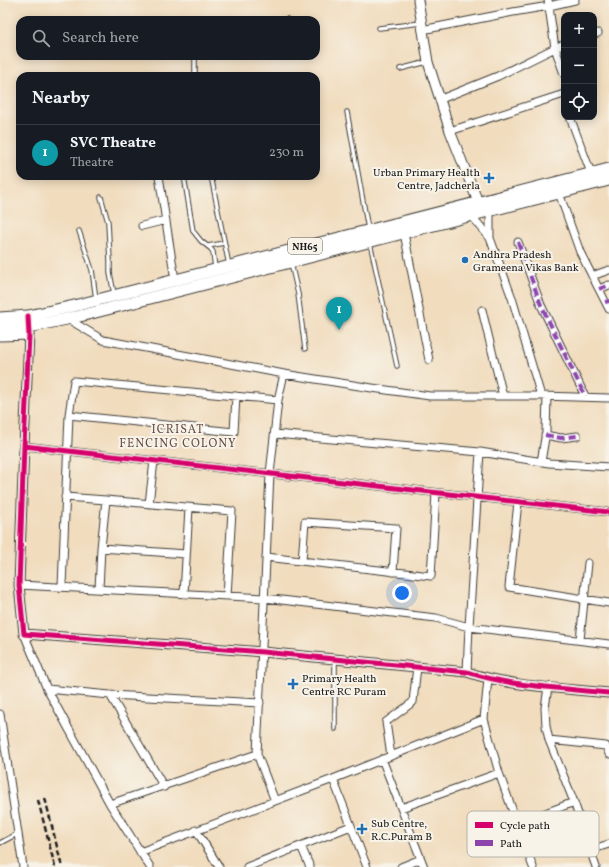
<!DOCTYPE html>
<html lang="en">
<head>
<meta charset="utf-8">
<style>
  :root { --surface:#171b24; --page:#242831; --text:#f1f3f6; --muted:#9ea1a6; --line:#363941; --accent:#b45309 }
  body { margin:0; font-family:Vollkorn,serif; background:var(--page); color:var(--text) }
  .controls { position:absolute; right:12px; top:12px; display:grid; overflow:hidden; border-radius:8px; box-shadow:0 2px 10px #0003 }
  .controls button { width:36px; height:36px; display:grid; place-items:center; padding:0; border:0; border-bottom:1px solid var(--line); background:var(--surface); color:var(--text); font:20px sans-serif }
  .you { position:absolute; left:402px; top:593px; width:14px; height:14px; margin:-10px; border:3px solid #fff; border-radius:50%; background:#1a73e8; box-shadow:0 0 0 6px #1a73e833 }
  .badge { display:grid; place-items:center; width:26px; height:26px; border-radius:50%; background:var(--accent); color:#fff; font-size:13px; font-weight:700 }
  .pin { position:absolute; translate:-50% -33px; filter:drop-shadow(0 1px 2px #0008) }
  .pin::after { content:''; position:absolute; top:21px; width:14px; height:12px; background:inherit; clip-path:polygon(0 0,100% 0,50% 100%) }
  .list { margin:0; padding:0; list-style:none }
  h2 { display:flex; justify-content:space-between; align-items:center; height:52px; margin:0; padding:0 16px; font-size:17px }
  h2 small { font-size:13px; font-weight:400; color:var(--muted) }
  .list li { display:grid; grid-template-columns:26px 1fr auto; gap:12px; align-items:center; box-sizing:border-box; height:56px; padding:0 16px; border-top:1px solid var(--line) }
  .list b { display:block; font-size:15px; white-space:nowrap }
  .list p { margin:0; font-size:13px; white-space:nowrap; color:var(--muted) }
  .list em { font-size:13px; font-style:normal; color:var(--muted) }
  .icon { flex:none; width:22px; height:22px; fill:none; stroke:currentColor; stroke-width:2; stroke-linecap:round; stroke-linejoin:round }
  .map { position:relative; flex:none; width:609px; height:867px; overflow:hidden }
  .search { position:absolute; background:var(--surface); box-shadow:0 2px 10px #0003; left:16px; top:16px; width:304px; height:44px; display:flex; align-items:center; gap:10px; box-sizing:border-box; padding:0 14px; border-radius:12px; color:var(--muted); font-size:15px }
  .panel { position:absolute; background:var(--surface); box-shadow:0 2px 10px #0003; left:16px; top:72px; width:304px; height:108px; border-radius:12px }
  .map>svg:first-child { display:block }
</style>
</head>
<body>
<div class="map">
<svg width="609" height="867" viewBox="0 0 609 867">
  <rect width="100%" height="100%" fill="#f7f3e8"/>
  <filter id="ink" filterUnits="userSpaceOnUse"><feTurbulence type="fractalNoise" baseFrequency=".025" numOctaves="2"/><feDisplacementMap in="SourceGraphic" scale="8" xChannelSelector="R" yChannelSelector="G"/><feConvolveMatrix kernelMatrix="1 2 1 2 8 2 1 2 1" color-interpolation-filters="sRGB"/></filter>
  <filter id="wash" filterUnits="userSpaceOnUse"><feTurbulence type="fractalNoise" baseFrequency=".012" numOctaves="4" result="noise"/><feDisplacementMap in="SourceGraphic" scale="16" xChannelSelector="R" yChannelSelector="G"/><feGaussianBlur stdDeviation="0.9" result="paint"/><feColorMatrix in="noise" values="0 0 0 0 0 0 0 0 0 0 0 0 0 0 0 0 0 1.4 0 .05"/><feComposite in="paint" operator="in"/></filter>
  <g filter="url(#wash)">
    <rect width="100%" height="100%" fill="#f1dcbd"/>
  </g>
  <g filter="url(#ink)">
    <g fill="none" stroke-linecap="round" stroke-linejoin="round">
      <g stroke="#3c3934" stroke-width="5.5">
        <path id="service" d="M282,20L287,19
          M379,28L421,23
          M195,56V76
          M400,69L427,62
          M347,112L368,229
          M184,176L193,231L201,241L211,249L213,252L215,268
          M211,176L229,265
          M101,197L108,222L110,261V273L114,294
          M79,231L92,270L96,299
          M370,243L397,366
          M208,246L224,243
          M291,263L298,294L305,349
          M335,660V729
          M0,843L17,834"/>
      </g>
      <g stroke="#3c3934" stroke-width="9">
        <path id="minor" d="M548,0L555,48L564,74
          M422,30L513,12L549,6L575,0
          M594,34L598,33
          M441,99L498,76L555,48L564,44
          M570,117L591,173
          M450,131L564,94
          M159,176L175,280
          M559,193L580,252L609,309
          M471,215L490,238L512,298L541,396
          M142,226L166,220
          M404,233L429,360
          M490,238V211
          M518,242L541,305L585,396
          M592,276L609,270
          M599,289L609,285
          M482,310L503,396
          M68,319L103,340L284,374L372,388L430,396H541L609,398
          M69,415L234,432L236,396
          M275,434L480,452L549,463L609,467
          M545,435L561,438L577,436
          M24,446L609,512
          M541,462L546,432L547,396
          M65,497L106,500L232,511L227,596
          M518,502L509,587L609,603
          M149,504L154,461
          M101,548L186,554
          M266,557L431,576L436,493
          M302,561L305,522L396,528L393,572
          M19,585L264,598L436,618L469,627L609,644
          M62,587L69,415L74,381L278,400
          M99,589L101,548L106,500
          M184,594L189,508
          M24,634L47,689L110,804L150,867
          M580,640L588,563
          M467,672L469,627L480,452
          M488,679L484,719L499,773L533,867
          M548,687L545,708L546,726L549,740L574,802L596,867
          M47,689L110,695L260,703
          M110,695L164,787
          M0,714L23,867
          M549,740L606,746L609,754
          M257,754L275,801
          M391,756L386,722L413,702L417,667
          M382,759L424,867
          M333,779L367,867
          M110,804L257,754L270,474L278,400L284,374
          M401,808L499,773
          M517,824L574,802
          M196,830L219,867
          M301,846L310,867
          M590,850L609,844
          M140,852L333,779L484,719
          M247,867L351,826
          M401,867L421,859"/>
      </g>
      <g stroke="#3c3934" stroke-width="11">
        <path id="tertiary" d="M418,0L428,62L450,131L478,202
          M29,321V335L24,446L19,585L24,634L263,652L467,672C511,687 563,688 609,693
          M0,336L29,335"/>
      </g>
      <g stroke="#3c3934" stroke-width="13">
        <path id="trunk" d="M0,318L28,316L74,306L609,169
          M0,329L29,327L76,317L609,180"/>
      </g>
      <use href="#service" stroke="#fff" stroke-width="3.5"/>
      <use href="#minor" stroke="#fff" stroke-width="7"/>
      <use href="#tertiary" stroke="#fff" stroke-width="9"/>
      <use href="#trunk" stroke="#fff" stroke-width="11"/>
      <path stroke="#1c1c1c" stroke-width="2.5" stroke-dasharray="6 3" stroke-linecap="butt" d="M45,798L62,867
        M38,800L55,867"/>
      <path stroke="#8e44ad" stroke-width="4" stroke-dasharray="8 4" stroke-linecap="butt" d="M518,242L541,305L585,396
        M599,289L609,285
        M605,302L609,301
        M545,435L561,438L577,436"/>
      <g stroke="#f7f3e8" stroke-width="8">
        <path id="cycleway" d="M28,316L29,335L24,446L19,585L24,634L263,652L467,672C511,687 563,688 609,693
          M24,446L609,512"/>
      </g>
      <use href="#cycleway" stroke="#d6006c" stroke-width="5"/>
    </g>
  </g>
  <g fill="#1f6fb2" stroke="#f7f3e8" stroke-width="1.5">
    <path d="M487 172h4v4h4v4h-4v4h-4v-4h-4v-4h4z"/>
    <circle cx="465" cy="260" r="4"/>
    <path d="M291 678h4v4h4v4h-4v4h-4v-4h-4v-4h4z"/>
    <path d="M360 823h4v4h4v4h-4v4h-4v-4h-4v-4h4z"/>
  </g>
  <g text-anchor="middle" stroke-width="4" stroke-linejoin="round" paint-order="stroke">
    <rect fill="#f7f3e8" stroke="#5e5c59" stroke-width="1" x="288" y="238" width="34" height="16" rx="3"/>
    <g font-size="10" font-weight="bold" fill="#1c1c1c">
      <text x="305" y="250">NH65</text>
    </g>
    <g font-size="11" fill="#1c1c1c" stroke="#f7f3e8" text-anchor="start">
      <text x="480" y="176" text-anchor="end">Urban Primary Health<tspan x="480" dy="13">Centre, Jadcherla</tspan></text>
      <text x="473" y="258">Andhra Pradesh<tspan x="473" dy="13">Grameena Vikas Bank</tspan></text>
      <text x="302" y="682">Primary Health<tspan x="302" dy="13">Centre RC Puram</tspan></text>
      <text x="371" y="827">Sub Centre,<tspan x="371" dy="13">R.C.Puram B</tspan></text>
    </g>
    <g font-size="12" letter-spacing="1" fill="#694c47" stroke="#f7f3e8">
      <text x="178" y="433">ICRISAT<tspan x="178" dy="14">FENCING COLONY</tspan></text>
    </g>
  </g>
  <rect x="467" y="811" width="132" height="46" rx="6" fill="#f7f3e8" stroke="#b5b2ab" stroke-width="1"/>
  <rect x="475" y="822" width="18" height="6" fill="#d6006c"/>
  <rect x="475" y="840" width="18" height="6" fill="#8e44ad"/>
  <g font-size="11" fill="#1c1c1c">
    <text x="500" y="829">Cycle path</text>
    <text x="500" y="847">Path</text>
  </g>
</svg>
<div class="controls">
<button>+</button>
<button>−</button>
<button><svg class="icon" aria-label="locate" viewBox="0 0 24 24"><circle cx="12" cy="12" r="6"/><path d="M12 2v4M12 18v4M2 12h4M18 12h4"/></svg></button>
</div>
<div class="you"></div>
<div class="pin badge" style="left:339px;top:330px;background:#0f9aa8">1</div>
<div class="search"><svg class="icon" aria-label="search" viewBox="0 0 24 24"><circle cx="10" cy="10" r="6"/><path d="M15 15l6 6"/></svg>Search here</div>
<section class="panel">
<h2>Nearby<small></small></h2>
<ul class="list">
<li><span class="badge" style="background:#0f9aa8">1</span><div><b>SVC Theatre</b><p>Theatre</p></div><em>230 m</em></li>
</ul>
</section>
</div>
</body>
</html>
